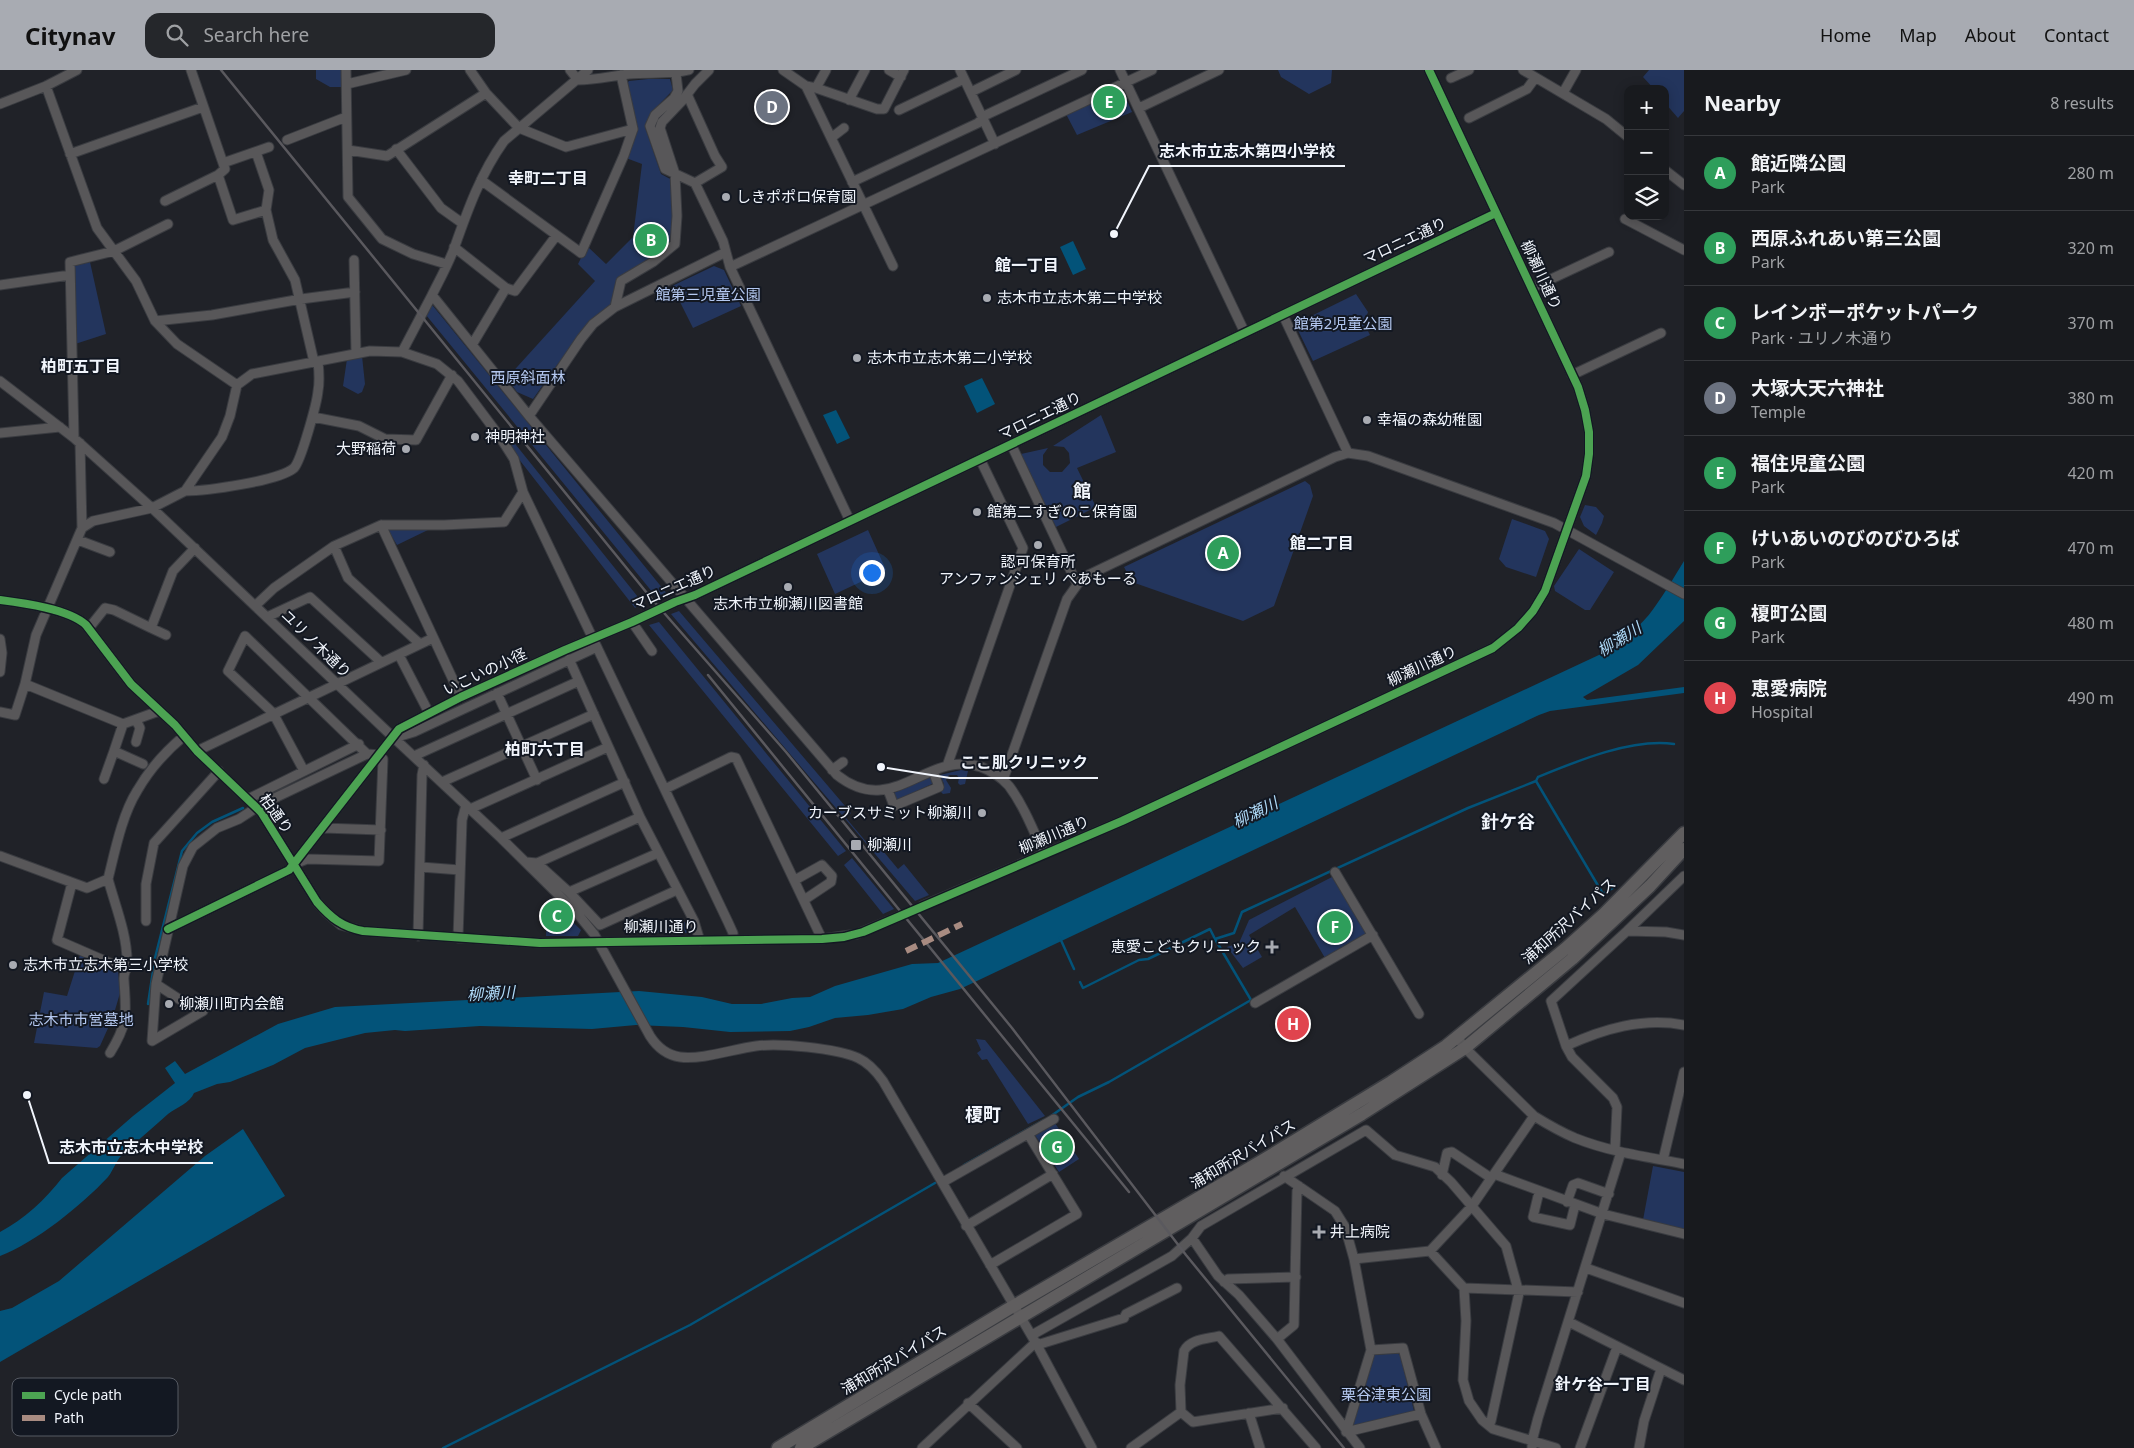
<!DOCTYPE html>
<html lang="en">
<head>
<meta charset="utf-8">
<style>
  :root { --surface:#181a1e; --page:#25272b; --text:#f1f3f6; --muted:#9fa1a4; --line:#36383c; --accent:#a8abb2 }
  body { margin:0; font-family:"Noto Sans","Noto Sans JP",sans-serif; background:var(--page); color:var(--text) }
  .controls { position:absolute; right:15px; top:15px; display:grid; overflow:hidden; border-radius:10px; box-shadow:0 2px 12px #0003 }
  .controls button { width:45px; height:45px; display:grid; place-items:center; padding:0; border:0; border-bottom:1px solid var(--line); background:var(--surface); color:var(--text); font:25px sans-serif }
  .you { position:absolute; left:871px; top:502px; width:18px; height:18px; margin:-12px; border:4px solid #fff; border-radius:50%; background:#1a73e8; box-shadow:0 0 0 8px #1a73e833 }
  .badge { display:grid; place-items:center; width:32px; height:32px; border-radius:50%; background:var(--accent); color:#fff; font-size:16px; font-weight:700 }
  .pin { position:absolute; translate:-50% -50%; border:2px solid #fff; box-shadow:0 1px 5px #0006 }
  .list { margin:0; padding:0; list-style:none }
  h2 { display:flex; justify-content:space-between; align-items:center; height:65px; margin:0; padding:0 20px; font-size:21px }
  h2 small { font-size:16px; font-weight:400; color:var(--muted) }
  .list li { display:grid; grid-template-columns:32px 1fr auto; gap:15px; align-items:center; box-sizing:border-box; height:75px; padding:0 20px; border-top:1px solid var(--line) }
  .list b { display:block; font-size:19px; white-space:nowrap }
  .list p { margin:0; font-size:16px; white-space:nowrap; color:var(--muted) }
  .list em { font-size:16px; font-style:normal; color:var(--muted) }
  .icon { flex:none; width:28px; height:28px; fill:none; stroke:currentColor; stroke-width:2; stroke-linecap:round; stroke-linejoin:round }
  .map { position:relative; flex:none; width:1684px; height:1378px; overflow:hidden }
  header { display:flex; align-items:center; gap:30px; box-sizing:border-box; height:70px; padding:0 25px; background:var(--accent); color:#111 }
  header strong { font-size:24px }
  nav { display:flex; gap:28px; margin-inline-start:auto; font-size:18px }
  .search { width:350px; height:45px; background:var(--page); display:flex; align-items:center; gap:12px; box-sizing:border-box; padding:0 18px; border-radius:15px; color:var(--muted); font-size:19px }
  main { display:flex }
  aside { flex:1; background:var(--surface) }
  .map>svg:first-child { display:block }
</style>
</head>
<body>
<header>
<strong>Citynav</strong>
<div class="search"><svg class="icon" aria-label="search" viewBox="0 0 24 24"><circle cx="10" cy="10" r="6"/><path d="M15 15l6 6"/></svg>Search here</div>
<nav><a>Home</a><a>Map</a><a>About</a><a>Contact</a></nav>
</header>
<main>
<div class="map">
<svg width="1684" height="1378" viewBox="0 0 1684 1378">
  <rect width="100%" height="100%" fill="#202228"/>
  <path fill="#23355d" d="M316,0H341L342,17H330L316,9Z
    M1278,0H1332L1331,13L1309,24L1281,7Z
    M1649,0H1684V41L1678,48L1665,33V19H1654L1643,7Z
    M648,9H670L673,20L651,43L645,57L661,104L672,110L674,149L672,172L649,192L618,209L612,235L592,253L557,295L533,329L517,322L507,308L595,211L578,194L587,176L606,194L633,167L642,94L626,88L637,60L627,13L629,11Z
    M1121,17L1132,42L1077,65L1066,44Z
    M90,192L106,264L72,275L74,195Z
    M714,196L724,200L741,236L693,258L672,216Z
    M1356,224L1368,242L1364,253L1370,265L1313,291L1295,254Z
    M430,236H433L668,525L658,529L426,245Z
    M362,286L365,314L362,322L358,324L343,316L347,289Z
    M1101,345L1116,382L1077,398L1096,437L1056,457L1021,384L1048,378L1043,385V395L1050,402H1062L1070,393L1069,383L1064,377L1053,376Z
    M504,360L642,532L635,538L518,388L503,363Z
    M1305,411L1310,415L1313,426L1274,536L1243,551L1132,512L1124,497Z
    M1585,435L1596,437L1604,446L1602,453L1596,465L1584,456L1580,447Z
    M1512,449L1545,461L1549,469L1536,507L1506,497L1499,489Z
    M389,457C403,457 416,460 430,459L397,475L388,460Z
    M868,460L886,500L835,524L817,484Z
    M1579,479L1614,502L1590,540H1585L1555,521L1554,516Z
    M679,541L851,743L846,748L868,774L874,770L898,799L904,794L929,825L915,831L671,544Z
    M659,552L846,781L838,786L649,555Z
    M961,700L968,701L965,714L960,715L958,713L959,708L957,705H949L946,710L951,718L950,723L943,724L941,722L944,714L940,705Z
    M931,707L934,713L895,731L891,724Z
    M852,788L894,839L883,844L844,795Z
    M1332,807L1367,864L1325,888L1295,837L1249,865L1262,887L1243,898L1227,877L1239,873L1249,850Z
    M549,829L581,860L578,866H546L547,833Z
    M691,852L694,859L692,863L632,862L626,856Z
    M81,882L118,900L120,923L113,947L100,976L97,978L34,973L44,922L67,926Z
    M976,969L985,970L1045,1046L1028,1054L987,989L982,990L977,983L981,980Z
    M1055,1053L1079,1089L1059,1102L1035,1065L1036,1062Z
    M1653,1096L1684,1102V1159L1643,1150Z
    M1397,1283L1400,1285L1414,1341L1413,1343L1354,1358L1352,1356L1374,1285Z"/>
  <path fill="#035379" d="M1073,171L1086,199L1073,205L1060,177Z
    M982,308L995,334L977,343L964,316Z
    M836,340L850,368L837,374L823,345Z
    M1684,491V551L1638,595L1583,627L1587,630L1684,617V623L1550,641L1539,645L960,919L931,927L903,939L868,945L835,948L809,957L790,961L730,962L683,957L636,955L592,959L480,956L405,961L395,960L365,963L305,978L273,995L230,1012L217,1014L194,1023C190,1033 177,1037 168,1044C154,1057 139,1069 125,1082C117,1088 114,1099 108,1107C82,1135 35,1173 0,1186V1162C23,1150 46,1129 62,1108L133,1046L175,1013L165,998L175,991L185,1004L278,954L335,937L639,921L702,927L732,934H761L792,928L810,927L835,916L912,894L938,893L1601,584C1620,572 1641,557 1654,538C1665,523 1674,507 1684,491Z
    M243,1059L285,1126L0,1292V1241L12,1238L59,1211L205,1086Z"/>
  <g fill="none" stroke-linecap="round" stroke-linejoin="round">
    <path stroke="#035379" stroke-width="2.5" d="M1536,711L1538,707C1577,691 1632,668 1674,674
      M1060,868L1074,899
      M1080,912L1083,918L1139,890L1148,889L1210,859L1215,869
      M148,934L155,888L182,781L197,763L212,752L243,738
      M1051,1046L1078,1027L1109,1012L1251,930L1215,869L1234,863L1242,842L1468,738L1536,711L1603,824L1616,816
      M964,1095L1044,1050
      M443,1378L690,1255L935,1113"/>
    <path stroke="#3f4248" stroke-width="9" stroke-dasharray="9 4.5" stroke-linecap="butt" d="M900,846L922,836"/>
    <g stroke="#3a3c41" stroke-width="11">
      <path id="minor" d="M191,0L225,99L218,105L233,150L266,140
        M346,0L348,127L382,169L413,184L446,194
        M470,0L486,23L519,58L566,77L633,59L621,5
        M570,0L578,10C596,10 611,6 629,4C649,2 669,5 689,0
        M588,0L504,71C481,103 468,139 455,176C449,193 440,209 432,225L529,346L837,705C894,750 926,679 981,697C992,701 1002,708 1009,716C1024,736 1034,762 1044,784
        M783,0L806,16L893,196
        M889,0L901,7
        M960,0L995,74
        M1120,0L1245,263
        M1523,0L1606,49L1628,67
        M676,4L678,21L674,28L655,45L650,56L665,99L695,113L723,171L730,197L850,451
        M1451,8L1469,0
        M347,14L406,0
        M46,16L97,158L136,211L155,251L177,274L237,315
        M806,16L816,18L877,39H884L904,0
        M816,18L826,0
        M971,22L1016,0
        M1563,23L1576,0
        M687,24L715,86L722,97L695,113
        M849,30L865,0
        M0,34L46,16L77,0
        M1139,38L1219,0
        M899,40L964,9
        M1469,48L1527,19L1535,8
        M831,68L844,58
        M287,70L346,47
        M396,79L441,138L462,153
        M348,80L387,86L486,23
        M256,82L269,120L266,140L273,170L295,210L314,292
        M70,84L203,37
        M223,93L269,77
        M1665,100L1684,115
        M481,110L581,183L624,85L633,59
        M852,112L978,53L986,45L1082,0
        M165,131L218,105
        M1625,149L1684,180
        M454,177L506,218
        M354,190L356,283
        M730,197L1152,0
        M0,215L70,205
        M1532,218L1609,182
        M615,237L621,211L653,192L675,174L677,146L675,104L660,58L662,52L682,31L695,14L709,0
        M1283,245L1348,383
        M155,251L212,245L301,229L355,222
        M472,275L506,218L515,221L556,166
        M402,282L432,225
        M1572,305L1661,263
        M0,311L74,368L152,438L394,668L501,768L577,843L594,864L650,966C657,977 667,985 680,987C702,990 733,979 756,976C779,973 836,978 858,988C869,993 876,1001 883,1011L1037,1275L1092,1378
        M529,346L581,269L593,254L615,237L726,182
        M313,347L359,356L385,369L416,370L452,305
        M0,363L60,357
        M74,368L70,192L114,181L168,154
        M80,373L82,458
        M1011,374L1077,514
        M185,421C206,421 279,411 294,398C301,391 317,333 318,321C320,311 319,301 318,291
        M381,455L461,627
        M78,470L110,482
        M334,476L348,508L420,574
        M0,530C23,533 69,539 86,555L131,614L175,655L197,681L261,742L317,832L326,842L341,855L363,861L540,873L822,869L857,864L900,846
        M256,535L274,518L334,476L381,455H444L504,452L523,422
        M267,547L310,527L381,592
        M632,552L652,581
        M89,558L105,538L114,540L151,558
        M166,565L151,558L173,501L195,478
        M0,569L2,583L0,602
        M399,585L429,643
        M569,589L640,747L694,851L700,871
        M25,614L36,565L82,458L93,451L152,438L185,421L222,367L230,346L237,315L252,304L370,281L402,282L437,294L458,311L500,367L514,389L523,422L728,852L733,863V870
        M497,623L537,710
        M0,642L15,645L25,614L123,654L159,641
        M136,650L140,658L136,672
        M123,654L114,681L143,694
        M394,668L414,662L597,577
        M197,681L433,568
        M414,686L579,611
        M947,696L1023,478L980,389
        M832,700L843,692
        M104,709L114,681
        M1003,710L1067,529L1082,508L1335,387L1348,383L1368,386L1554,453L1684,524
        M442,712L594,644
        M665,719L731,687L736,688L822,869
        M888,720L894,736L939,717L933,701
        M248,729L359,674
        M470,739L608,677
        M323,758L381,760
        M501,768L625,712
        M0,786L87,818L108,809C115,781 122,745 137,721C149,700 166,681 184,666
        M526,792L537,793L569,822L600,855L677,820
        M537,793L640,747
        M294,794L307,789L379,791L383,689L380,685L367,684L245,566L228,601L273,643L304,701
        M421,797L460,800
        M1335,802L1419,944
        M108,809C115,835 127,864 127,891C128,898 123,903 124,910C126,944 129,952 110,983
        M795,810L822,795L832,806L831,812L804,830
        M72,813L57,870L126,900
        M569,822L658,783
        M922,836L1122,751L1493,578L1518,558L1533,541L1545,521L1586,406L1589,384V362L1585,340L1578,317L1429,0
        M146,851V814L154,773L219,701
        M168,859L289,800L399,659L461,627L565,580L632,552L675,532L695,525L1496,143
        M1627,861L1666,862L1684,865
        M418,866L422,705L424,695
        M458,868L462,750L466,735
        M156,914L152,971L203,941L182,931L156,914L183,796L193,777L217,758L239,749L262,734L367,684
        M1255,933L1373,865
        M1457,967L1465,978L1534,1046C1547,1054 1561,1062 1575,1068C1610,1082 1647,1087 1684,1094
        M1566,976C1603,959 1643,947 1684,955
        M1615,1080L1617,1037L1613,1028L1572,987L1566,976L1551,931L1627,861L1684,806
        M1663,1090L1684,1002
        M1494,1104L1603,1144L1684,1164
        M1442,1105L1447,1083L1452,1082L1491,1108
        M1284,1106L1335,1141L1345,1157L1354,1189L1371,1280L1346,1362
        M943,1112L1054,1049
        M1539,1122L1533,1147L1570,1155L1575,1135
        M1567,1132L1573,1115L1578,1113L1609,1124
        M966,1156L1053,1104
        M1192,1168L1218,1206L1239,1225L1277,1269L1360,1378
        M1430,1181L1464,1218L1466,1251L1463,1310L1469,1331L1482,1350L1493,1359L1556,1378
        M1354,1189L1430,1181L1472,1136L1534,1046
        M990,1195L1077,1144L1028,1064
        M1586,1198L1684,1233
        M1224,1212L1228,1209L1296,1207
        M1464,1218L1578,1222
        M1569,1252L1684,1310
        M1032,1265L1172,1186L1192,1168L1201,1156L1366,1060L1395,1085L1435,1097L1451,1112L1506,1176L1519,1223L1491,1351L1488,1354
        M1277,1269L1294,1255L1297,1121L1299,1116
        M1037,1275L1124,1248L1126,1244L1177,1218
        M1371,1280L1403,1278L1421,1344L1436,1378
        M968,1333L1017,1378
        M1181,1342L1193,1352L1283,1338
        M1249,1343L1260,1378
        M1346,1362L1421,1344
        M922,1378L1036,1272
        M1131,1378L1181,1342L1180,1315L1184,1281C1190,1269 1207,1269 1219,1266L1316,1378
        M1532,1378V1371L1538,1348L1621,1082
        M1580,1378L1617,1277
        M1639,1378L1644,1351L1661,1299"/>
    </g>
    <g stroke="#3a3c41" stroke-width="15">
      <path id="highway" d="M778,1378L1005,1241L1260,1092L1391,1012L1446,976L1565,879L1604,844L1684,763
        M801,1378L1362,1044L1465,978L1572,889L1650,816L1684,779"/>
    </g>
    <use href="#minor" stroke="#585759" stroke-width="9"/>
    <use href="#highway" stroke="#605e5f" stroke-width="12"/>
    <path stroke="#5a595e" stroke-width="2.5" d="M221,0L651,528L786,682L1012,958L1186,1185L1344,1378
      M708,605L1129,1122"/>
    <path stroke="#a88b81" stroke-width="6" stroke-dasharray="12 6" stroke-linecap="butt" d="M906,881L962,854"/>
    <g stroke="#131822" stroke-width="11">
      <path id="cycleway" d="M0,530C23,533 69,539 86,555L131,614L175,655L197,681L261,742L317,832C331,848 342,857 363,861L540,873L822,869L844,867L863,862L1122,751L1493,578L1518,558L1533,541L1545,521L1586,406L1589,384V362L1585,340L1578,317L1429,0
        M168,859L289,800L399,659L461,627L565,580L632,552L675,532L695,525L1496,143"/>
    </g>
    <use href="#cycleway" stroke="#4ca352" stroke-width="8"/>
  </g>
  <g fill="#a8abb2" stroke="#131822" stroke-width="2">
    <circle cx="726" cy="127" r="5"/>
    <circle cx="987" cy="228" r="5"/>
    <circle cx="857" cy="288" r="5"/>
    <circle cx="1367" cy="350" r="5"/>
    <circle cx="475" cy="367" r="5"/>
    <circle cx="406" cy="379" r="5"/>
    <circle cx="977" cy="442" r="5"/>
    <circle cx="1038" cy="475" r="5"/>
    <circle cx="788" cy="517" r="5"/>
    <circle cx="982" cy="743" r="5"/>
    <rect x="850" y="769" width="12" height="12" rx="2.5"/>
    <path d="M1269.5 869.5h5v5h5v5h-5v5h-5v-5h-5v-5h5z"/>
    <circle cx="13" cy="895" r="5"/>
    <circle cx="169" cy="934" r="5"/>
    <path d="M1316.5 1154.5h5v5h5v5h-5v5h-5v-5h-5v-5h5z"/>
  </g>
  <g text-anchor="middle" stroke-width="4" stroke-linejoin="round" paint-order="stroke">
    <g font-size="15" fill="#f1f5fc" stroke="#131822" text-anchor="start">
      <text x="736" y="132">しきポポロ保育園</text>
      <text x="997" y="233">志木市立志木第二中学校</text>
      <text x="867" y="293">志木市立志木第二小学校</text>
      <text x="1377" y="355">幸福の森幼稚園</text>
      <text x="485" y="372">神明神社</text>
      <text x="396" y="384" text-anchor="end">大野稲荷</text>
      <text x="987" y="447">館第二すぎのこ保育園</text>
      <text x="1038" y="497" text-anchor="middle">認可保育所<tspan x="1038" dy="17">アンファンシェリ ぺあもーる</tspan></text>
      <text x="788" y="539" text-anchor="middle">志木市立柳瀬川図書館</text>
      <text x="972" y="748" text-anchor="end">カーブスサミット柳瀬川</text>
      <text x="867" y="780">柳瀬川</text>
      <text x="1261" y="882" text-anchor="end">恵愛こどもクリニック</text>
      <text x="23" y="900">志木市立志木第三小学校</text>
      <text x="179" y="939">柳瀬川町内会館</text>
      <text x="1330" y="1167">井上病院</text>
    </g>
    <g font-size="15" fill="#f1f5fc" stroke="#131822">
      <text transform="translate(1405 171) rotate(-25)" y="5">マロニエ通り</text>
      <text transform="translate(1541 205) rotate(65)" y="5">柳瀬川通り</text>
      <text transform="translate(1040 346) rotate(-26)" y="5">マロニエ通り</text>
      <text transform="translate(674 518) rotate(-24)" y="5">マロニエ通り</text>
      <text transform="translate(316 574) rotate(44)" y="5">ユリノ木通り</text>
      <text transform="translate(1422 596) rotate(-25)" y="5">柳瀬川通り</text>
      <text transform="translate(485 602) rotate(-25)" y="5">いこいの小径</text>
      <text transform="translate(276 744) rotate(54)" y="5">柏通り</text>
      <text transform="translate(1054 765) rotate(-23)" y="5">柳瀬川通り</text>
      <text transform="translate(1569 851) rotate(-42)" y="5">浦和所沢バイパス</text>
      <text x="661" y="862">柳瀬川通り</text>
      <text transform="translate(1243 1084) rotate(-31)" y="5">浦和所沢バイパス</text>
      <text transform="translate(894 1290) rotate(-31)" y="5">浦和所沢バイパス</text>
    </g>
    <g font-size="15" fill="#b4c8f0" stroke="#131822">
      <text x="708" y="230">館第三児童公園</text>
      <text x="1343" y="259">館第2児童公園</text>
      <text x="528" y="313">西原斜面林</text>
      <text x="81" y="955">志木市市営墓地</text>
      <text x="1386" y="1330">栗谷津東公園</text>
    </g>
    <g font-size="16" font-weight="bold" fill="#f1f5fc" stroke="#131822">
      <text x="548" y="114">幸町二丁目</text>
      <text x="1027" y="201">館一丁目</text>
      <text x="81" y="302">柏町五丁目</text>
      <text x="1322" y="479">館二丁目</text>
      <text x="545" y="685">柏町六丁目</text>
      <text x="1603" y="1320">針ケ谷一丁目</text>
    </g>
    <g font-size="16" font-style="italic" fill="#aed9f7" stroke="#131822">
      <text transform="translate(1619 569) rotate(-32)" y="6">柳瀬川</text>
      <text transform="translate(1255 742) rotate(-26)" y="6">柳瀬川</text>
      <text transform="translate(491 923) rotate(-3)" y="6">柳瀬川</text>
    </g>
    <g font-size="18" font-weight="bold" fill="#f1f5fc" stroke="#131822">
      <text x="1082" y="427">館</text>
      <text x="1508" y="758">針ケ谷</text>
      <text x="983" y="1051">榎町</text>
    </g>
  </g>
  <rect x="12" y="1308" width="166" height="58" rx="8" fill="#131822" stroke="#565a63" stroke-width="1"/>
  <rect x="22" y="1322" width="23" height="7" fill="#4ca352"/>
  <rect x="22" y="1345" width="23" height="6" fill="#a88b81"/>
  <g font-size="14" fill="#f1f5fc">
    <text x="54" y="1330">Cycle path</text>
    <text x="54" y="1353">Path</text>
  </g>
  <path fill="none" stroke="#f1f5fc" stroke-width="2" d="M1114 164L1149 96H1345M881 697L950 708H1098M27 1025L49 1093H213"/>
  <g fill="#f1f5fc" stroke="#131822" stroke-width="2">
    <circle cx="1114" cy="164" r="5"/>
    <circle cx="881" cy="697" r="5"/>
    <circle cx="27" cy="1025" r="5"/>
  </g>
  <g font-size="16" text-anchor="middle" font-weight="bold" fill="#f1f5fc" stroke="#131822" stroke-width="4" stroke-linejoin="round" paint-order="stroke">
    <text x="1247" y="87">志木市立志木第四小学校</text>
    <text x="1024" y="698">ここ肌クリニック</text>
    <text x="131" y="1083">志木市立志木中学校</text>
  </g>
</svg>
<div class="controls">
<button>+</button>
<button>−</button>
<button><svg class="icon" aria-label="layers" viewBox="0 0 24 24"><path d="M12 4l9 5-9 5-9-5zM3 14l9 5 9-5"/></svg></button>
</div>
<div class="you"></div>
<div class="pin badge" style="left:1223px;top:483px;background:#2e9e5b">A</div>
<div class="pin badge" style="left:651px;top:170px;background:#2e9e5b">B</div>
<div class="pin badge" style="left:557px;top:846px;background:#2e9e5b">C</div>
<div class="pin badge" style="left:772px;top:37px;background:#6b7280">D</div>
<div class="pin badge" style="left:1109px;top:32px;background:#2e9e5b">E</div>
<div class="pin badge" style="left:1335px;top:857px;background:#2e9e5b">F</div>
<div class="pin badge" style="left:1057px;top:1077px;background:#2e9e5b">G</div>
<div class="pin badge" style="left:1293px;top:954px;background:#e0444e">H</div>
</div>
<aside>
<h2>Nearby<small>8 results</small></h2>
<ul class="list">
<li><span class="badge" style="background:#2e9e5b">A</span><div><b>館近隣公園</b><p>Park</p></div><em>280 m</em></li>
<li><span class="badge" style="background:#2e9e5b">B</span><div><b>西原ふれあい第三公園</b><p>Park</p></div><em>320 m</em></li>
<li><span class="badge" style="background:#2e9e5b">C</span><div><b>レインボーポケットパーク</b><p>Park · ユリノ木通り</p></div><em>370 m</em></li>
<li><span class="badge" style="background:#6b7280">D</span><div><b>大塚大天六神社</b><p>Temple</p></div><em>380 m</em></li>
<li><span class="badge" style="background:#2e9e5b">E</span><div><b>福住児童公園</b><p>Park</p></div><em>420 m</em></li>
<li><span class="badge" style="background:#2e9e5b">F</span><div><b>けいあいのびのびひろば</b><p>Park</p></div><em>470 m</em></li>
<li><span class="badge" style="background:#2e9e5b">G</span><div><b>榎町公園</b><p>Park</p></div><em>480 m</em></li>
<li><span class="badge" style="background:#e0444e">H</span><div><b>恵愛病院</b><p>Hospital</p></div><em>490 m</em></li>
</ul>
</aside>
</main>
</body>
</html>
